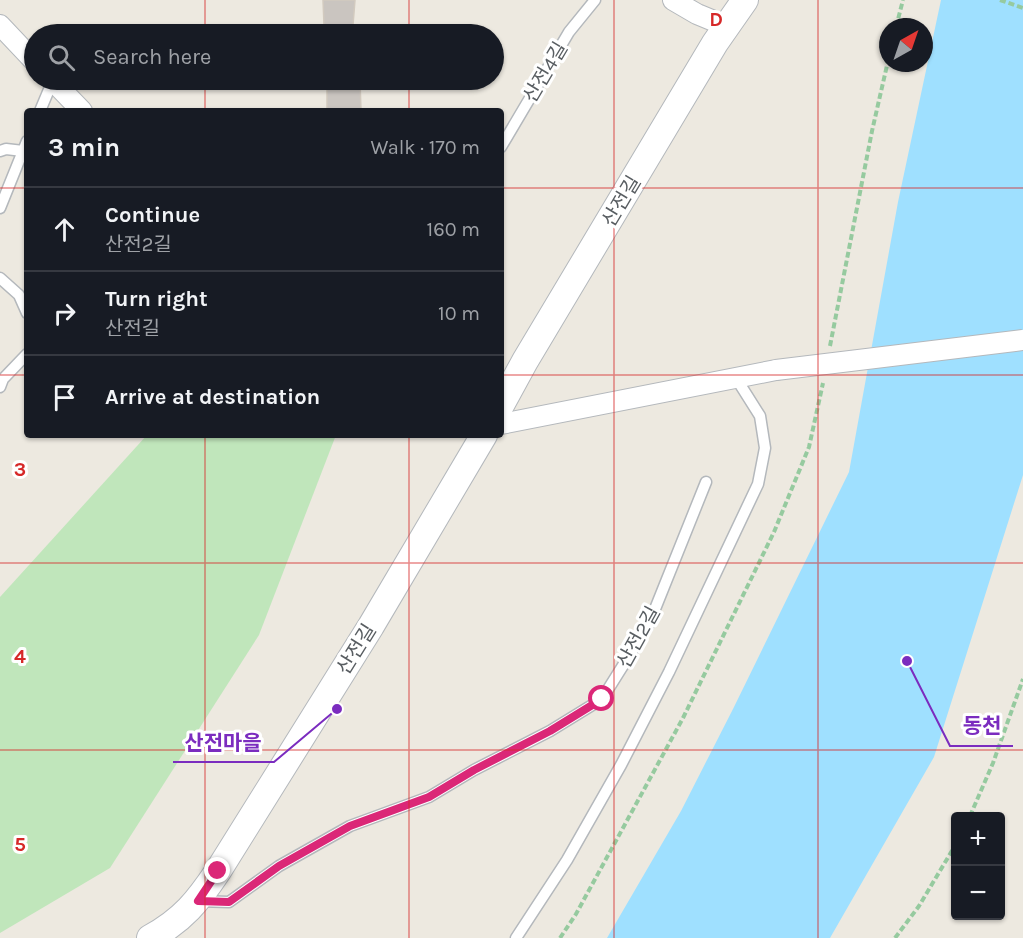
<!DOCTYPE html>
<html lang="en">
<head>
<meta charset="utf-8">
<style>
  :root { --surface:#171b24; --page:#242831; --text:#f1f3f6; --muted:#9ea1a6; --line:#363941 }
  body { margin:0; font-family:Karla,"Noto Sans KR",sans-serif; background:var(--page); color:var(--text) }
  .controls { position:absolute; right:18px; bottom:18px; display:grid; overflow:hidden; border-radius:6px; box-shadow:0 2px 4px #0004 }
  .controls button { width:54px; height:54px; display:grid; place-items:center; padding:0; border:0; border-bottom:2px solid var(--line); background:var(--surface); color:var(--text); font:30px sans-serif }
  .compass { position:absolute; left:879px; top:18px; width:54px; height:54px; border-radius:50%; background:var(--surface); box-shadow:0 2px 4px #0004; rotate:40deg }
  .stop { position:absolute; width:18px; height:18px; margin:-14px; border:4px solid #db2777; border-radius:50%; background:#fff }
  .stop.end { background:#db2777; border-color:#fff; box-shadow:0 2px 6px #0008 }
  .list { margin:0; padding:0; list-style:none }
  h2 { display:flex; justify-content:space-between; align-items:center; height:78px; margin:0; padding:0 24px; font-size:26px }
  h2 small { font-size:20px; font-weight:400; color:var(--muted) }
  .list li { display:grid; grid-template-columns:39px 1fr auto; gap:18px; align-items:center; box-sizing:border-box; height:84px; padding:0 24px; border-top:2px solid var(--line) }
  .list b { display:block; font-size:22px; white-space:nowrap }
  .list p { margin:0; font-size:20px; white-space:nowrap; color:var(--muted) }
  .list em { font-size:20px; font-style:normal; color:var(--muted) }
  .icon { flex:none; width:33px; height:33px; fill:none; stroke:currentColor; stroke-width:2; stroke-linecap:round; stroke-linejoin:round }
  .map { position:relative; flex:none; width:1023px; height:938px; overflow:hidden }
  .search { position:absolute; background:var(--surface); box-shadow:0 2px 4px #0004; left:24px; top:24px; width:480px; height:66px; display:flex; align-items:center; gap:15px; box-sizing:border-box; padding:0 21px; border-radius:33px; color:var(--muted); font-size:22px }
  .panel { position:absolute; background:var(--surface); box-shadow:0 2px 4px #0004; left:24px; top:108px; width:480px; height:330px; border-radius:6px }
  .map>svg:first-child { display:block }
</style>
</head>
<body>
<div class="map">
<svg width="1023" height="938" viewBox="0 0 1023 938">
  <rect width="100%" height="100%" fill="#ede9e0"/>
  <path fill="#c0e6bb" d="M147,435H336L259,635L110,868L0,933V597Z"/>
  <path fill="#9fe0ff" d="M941,0H1023V475L934,757L830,938H607L681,811L733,709L849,472L898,202Z"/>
  <path fill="#cac5c0" stroke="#d2cabf" stroke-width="1.5" d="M323,0H355L353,25H324Z
    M327,80H360L361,111H327Z"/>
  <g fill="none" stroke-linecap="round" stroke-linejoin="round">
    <g stroke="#b4b8bc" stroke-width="13">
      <path id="service" d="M40,111L53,80
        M501,147L569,32L595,0
        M0,151L6,149L23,151
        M0,208L27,141
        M0,278L19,295L27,313
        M0,387L3,379L27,354
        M198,901L229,902L279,866L350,826L429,797L474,770L550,731L602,699L649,624L706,482
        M516,938L567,860L621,765L669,672L758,484L765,448L760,416L736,378"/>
    </g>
    <g stroke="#b4b8bc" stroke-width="22">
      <path id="minor" d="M673,0L697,14L726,26
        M0,25L34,61
        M52,80L82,111
        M501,424L776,370"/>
    </g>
    <g stroke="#b4b8bc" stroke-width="28">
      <path id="tertiary" d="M501,405L525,361L715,43L745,0
        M150,938C183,920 198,901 218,871L371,626L484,435"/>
    </g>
    <path stroke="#96ca9f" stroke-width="4" stroke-dasharray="6 3" stroke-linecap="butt" d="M1000,0L1023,8
      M896,27L903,0
      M830,346L872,131L888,61
      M970,816L993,763L1023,679
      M560,938L576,914L683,718L774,532L809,447L823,383
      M895,938L919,906L956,844"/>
    <use href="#service" stroke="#fff" stroke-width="10"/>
    <use href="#minor" stroke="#fff" stroke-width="20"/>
    <use href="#tertiary" stroke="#fff" stroke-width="26"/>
    <g stroke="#b4b8bc" stroke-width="22" stroke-linecap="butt">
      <path id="minor-bridge" d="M776,370L1023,340"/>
    </g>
    <use href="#minor-bridge" stroke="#fff" stroke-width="20"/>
  </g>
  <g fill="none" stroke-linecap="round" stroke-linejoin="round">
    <path stroke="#db2777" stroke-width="8" d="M218,871L198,901L229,902L279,866L350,826L429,797L474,770L550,731L602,699"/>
  </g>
  <path fill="none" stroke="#d62828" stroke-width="1.5" stroke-opacity="0.55" d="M205,0V34M409,0V34M614,0V938M818,0V938M205,80V111M409,80V111M0,188H27M501,188H1023M0,375H27M501,375H1023M205,435V938M409,435V938M0,563H1023M0,750H1023"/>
  <g text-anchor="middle" stroke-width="6" stroke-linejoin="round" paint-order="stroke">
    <g font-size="20" fill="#595e62" stroke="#fff">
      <text transform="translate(545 72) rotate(-59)" y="7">산전4길</text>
      <text transform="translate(621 201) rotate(-59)" y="7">산전길</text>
      <text transform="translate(638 637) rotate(-61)" y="7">산전2길</text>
      <text transform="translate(356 649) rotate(-58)" y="7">산전길</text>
    </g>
  </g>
  <g font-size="20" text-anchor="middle" font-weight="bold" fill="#d62828" stroke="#fff" stroke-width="6" stroke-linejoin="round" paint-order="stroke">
    <text x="716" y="26">D</text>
    <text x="20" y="476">3</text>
    <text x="20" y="663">4</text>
    <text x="20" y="851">5</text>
  </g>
  <path fill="none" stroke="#7b2cbf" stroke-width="2" d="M907 661L950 746H1013M337 709L274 762H173"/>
  <g fill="#7b2cbf" stroke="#fff" stroke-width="2">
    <circle cx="907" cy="661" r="6"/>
    <circle cx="337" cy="709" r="6"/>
  </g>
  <g font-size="21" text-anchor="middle" font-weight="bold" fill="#7b2cbf" stroke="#fff" stroke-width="6" stroke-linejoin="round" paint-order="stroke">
    <text x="982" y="733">동천</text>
    <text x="223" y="750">산전마을</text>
  </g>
</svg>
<div class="controls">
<button>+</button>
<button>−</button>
</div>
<svg class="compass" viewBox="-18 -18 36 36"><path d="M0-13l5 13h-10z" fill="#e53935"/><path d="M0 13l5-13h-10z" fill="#9ea1a6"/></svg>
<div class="stop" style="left:602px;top:699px"></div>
<div class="stop end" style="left:218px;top:871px"></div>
<div class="search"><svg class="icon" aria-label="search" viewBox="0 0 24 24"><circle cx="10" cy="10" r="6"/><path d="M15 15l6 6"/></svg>Search here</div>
<section class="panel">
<h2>3 min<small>Walk · 170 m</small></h2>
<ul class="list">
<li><svg class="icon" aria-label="ahead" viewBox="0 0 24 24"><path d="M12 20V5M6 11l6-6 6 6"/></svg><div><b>Continue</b><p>산전2길</p></div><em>160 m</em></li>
<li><svg class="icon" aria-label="right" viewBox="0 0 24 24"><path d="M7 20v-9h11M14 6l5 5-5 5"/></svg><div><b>Turn right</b><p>산전길</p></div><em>10 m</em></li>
<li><svg class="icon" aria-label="arrive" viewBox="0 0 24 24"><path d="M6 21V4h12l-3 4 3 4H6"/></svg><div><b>Arrive at destination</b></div></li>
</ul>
</section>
</div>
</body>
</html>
